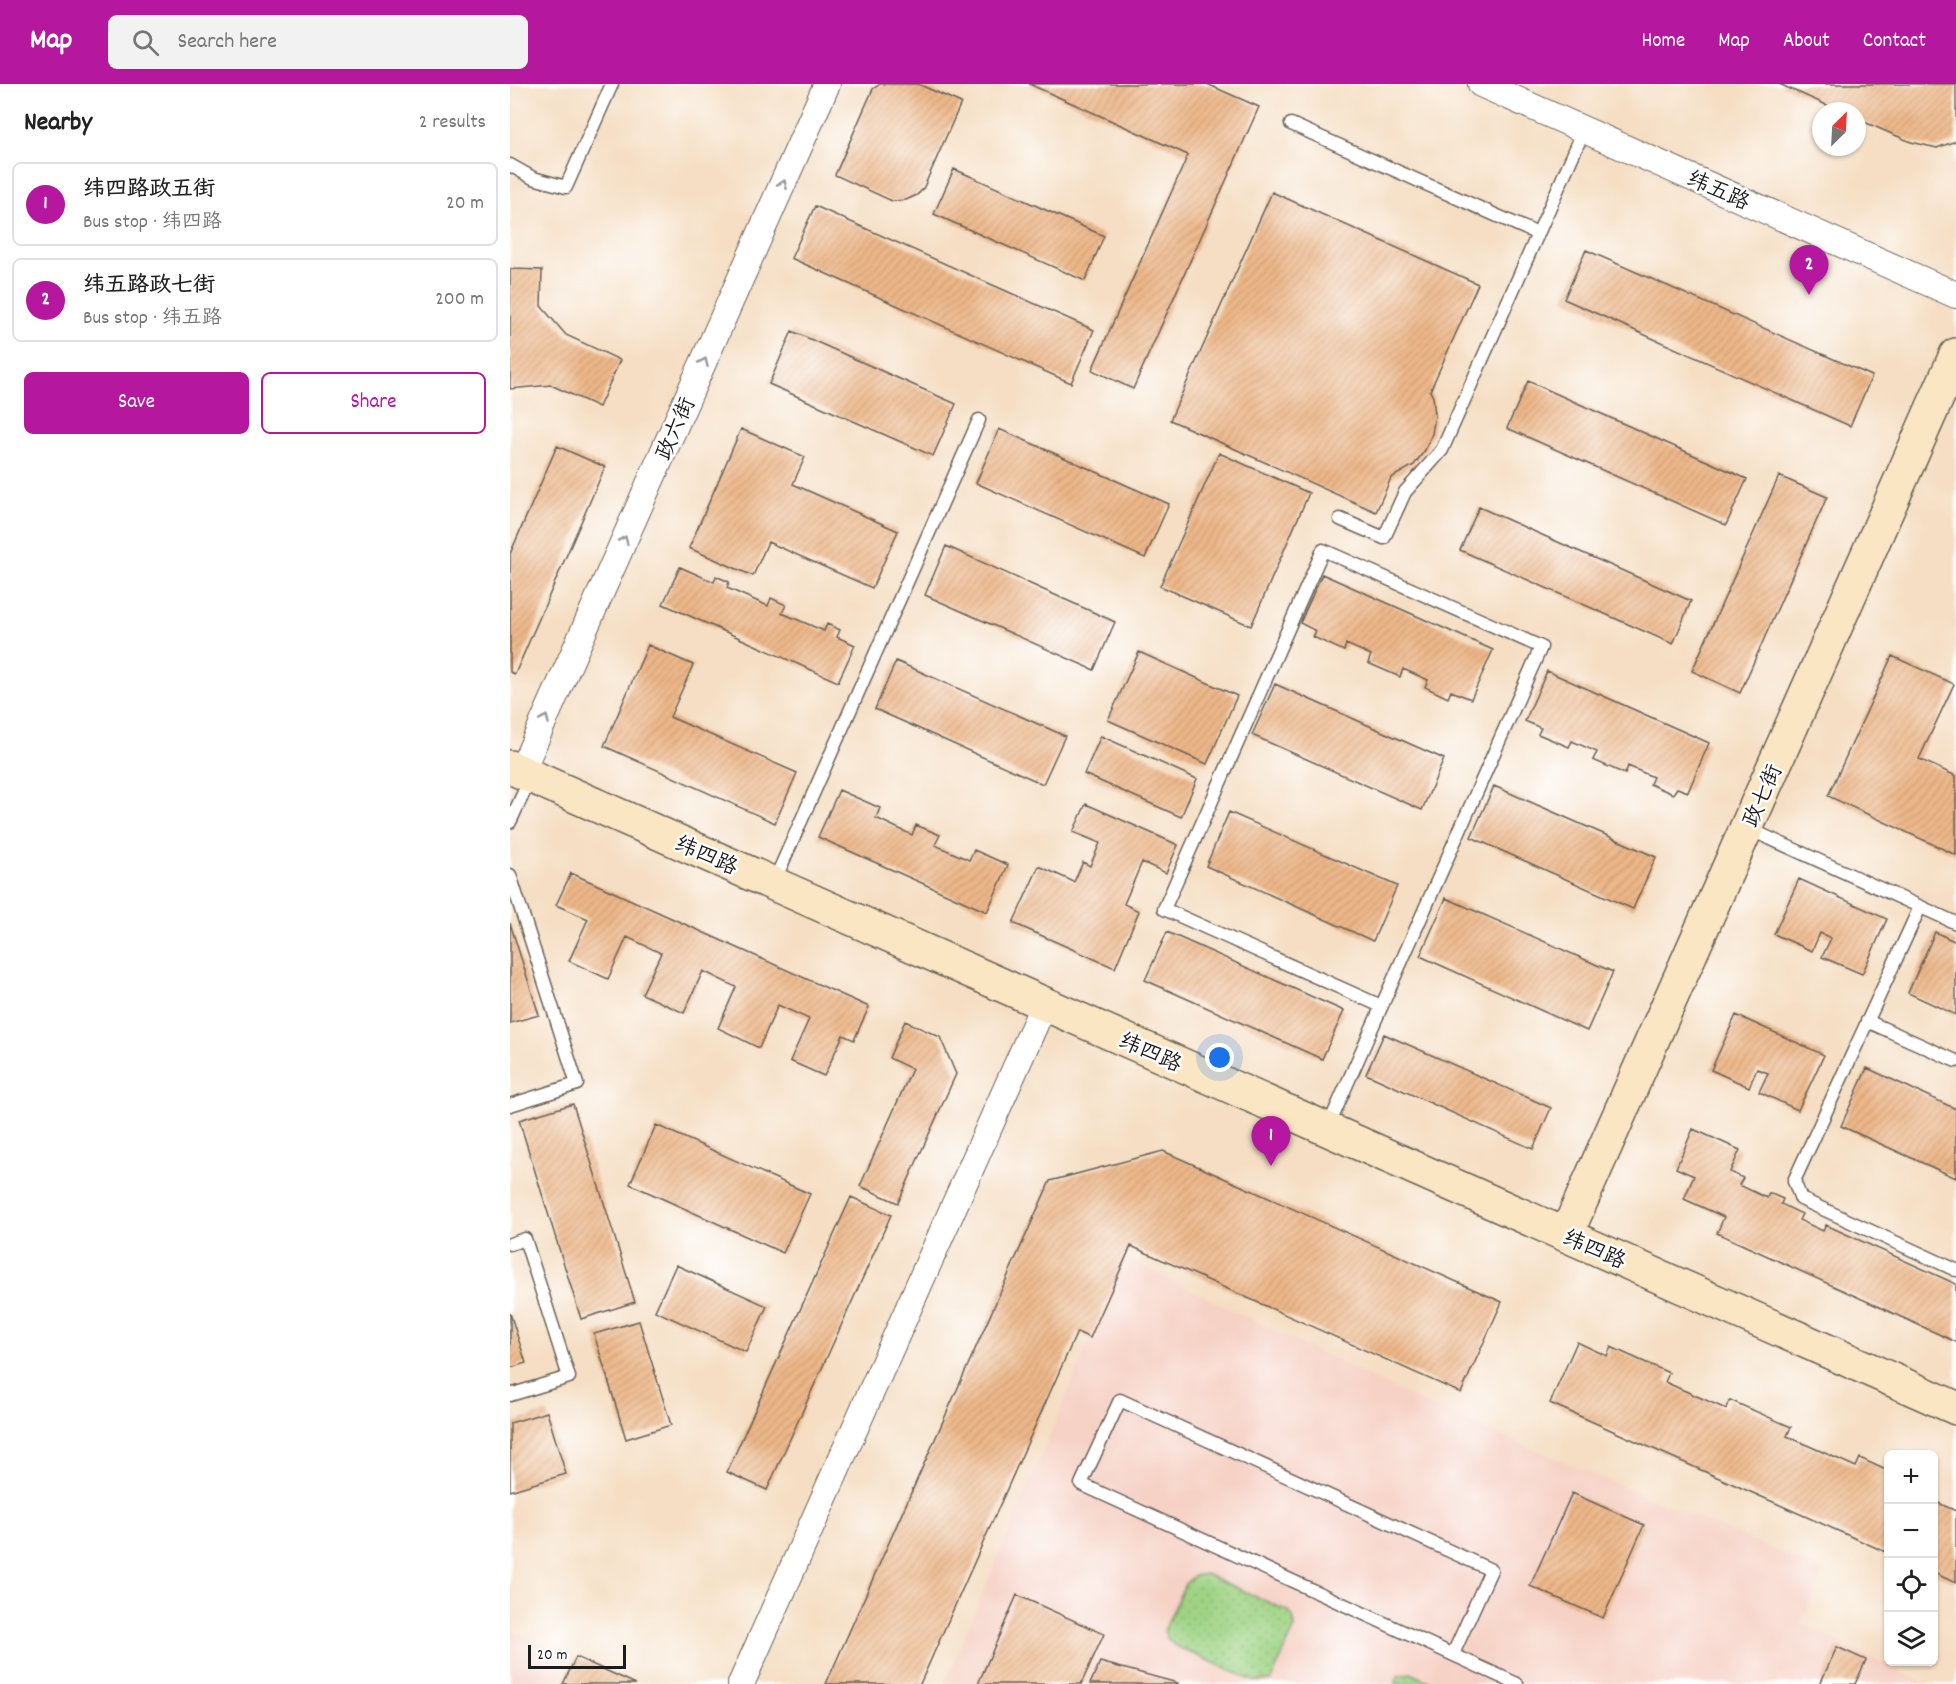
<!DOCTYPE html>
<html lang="en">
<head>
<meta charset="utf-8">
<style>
  :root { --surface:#fff; --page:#f2f2f2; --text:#222; --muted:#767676; --line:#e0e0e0; --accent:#b5179e }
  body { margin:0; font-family:Dekko,"LXGW WenKai TC",sans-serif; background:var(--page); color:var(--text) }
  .controls { position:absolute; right:18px; bottom:18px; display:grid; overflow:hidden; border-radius:9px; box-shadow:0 2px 4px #0004 }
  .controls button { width:54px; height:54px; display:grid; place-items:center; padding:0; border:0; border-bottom:2px solid var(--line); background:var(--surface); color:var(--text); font:30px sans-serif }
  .compass { position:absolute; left:1302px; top:18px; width:54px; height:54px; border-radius:50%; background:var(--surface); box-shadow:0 2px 4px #0004; rotate:24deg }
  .scale { position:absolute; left:18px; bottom:15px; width:98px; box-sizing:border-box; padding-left:6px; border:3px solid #1c1c1c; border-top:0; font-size:16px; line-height:21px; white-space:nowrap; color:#1c1c1c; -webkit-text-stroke:4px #fff; paint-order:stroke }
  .you { position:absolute; left:710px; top:974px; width:21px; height:21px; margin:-15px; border:4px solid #fff; border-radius:50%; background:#1a73e8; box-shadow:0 0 0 9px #1a73e833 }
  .badge { display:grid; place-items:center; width:39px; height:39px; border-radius:50%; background:var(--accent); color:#fff; font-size:20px; font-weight:700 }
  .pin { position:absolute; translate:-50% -50px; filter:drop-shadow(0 2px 3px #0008) }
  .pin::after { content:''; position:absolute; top:32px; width:21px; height:18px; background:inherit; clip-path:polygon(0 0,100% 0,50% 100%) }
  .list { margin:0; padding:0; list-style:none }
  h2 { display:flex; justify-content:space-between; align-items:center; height:78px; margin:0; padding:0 24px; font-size:26px }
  h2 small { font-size:20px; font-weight:400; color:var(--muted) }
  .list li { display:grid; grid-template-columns:39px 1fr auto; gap:18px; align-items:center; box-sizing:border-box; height:84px; margin:0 12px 12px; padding:0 12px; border:2px solid var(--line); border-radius:9px }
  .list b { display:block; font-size:22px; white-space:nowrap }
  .list p { margin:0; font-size:20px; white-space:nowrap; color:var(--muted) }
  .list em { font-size:20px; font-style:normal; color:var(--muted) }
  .actions { display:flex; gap:12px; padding:18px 24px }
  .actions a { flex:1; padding:14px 0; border:2px solid var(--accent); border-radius:9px; text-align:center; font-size:21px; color:var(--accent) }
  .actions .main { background:var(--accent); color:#fff }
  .icon { flex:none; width:33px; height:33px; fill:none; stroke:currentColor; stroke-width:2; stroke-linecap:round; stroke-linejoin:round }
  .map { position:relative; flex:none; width:1446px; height:1600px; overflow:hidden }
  header { display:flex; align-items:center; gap:36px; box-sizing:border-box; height:84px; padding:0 30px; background:var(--accent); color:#fff }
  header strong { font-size:28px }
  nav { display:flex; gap:33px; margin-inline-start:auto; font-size:21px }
  .search { width:420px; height:54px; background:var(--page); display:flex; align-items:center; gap:15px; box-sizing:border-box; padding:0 21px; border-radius:9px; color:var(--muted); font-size:22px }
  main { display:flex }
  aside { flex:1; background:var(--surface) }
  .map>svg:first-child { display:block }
</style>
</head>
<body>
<header>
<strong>Map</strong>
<div class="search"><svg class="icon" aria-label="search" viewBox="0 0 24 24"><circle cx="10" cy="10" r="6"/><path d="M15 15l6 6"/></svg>Search here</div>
<nav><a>Home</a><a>Map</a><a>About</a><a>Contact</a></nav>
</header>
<main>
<aside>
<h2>Nearby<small>2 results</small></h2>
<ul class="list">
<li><span class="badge">1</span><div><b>纬四路政五街</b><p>Bus stop · 纬四路</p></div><em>20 m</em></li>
<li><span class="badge">2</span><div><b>纬五路政七街</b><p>Bus stop · 纬五路</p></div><em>200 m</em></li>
</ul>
<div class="actions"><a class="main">Save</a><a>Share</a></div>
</aside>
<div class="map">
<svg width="1446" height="1600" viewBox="0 0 1446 1600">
  <defs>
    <pattern id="grass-dots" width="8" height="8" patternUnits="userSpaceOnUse" patternTransform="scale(1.5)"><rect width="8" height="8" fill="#9fd384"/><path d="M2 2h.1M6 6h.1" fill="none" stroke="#88b571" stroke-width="1.8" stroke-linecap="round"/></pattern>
    <pattern id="building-hatch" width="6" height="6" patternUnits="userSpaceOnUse" patternTransform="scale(1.5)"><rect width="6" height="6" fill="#edb789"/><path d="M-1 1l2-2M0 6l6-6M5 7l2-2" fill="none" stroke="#cb9d76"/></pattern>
  </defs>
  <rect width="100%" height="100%" fill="#fff"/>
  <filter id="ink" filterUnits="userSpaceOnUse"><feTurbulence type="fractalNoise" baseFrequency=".0167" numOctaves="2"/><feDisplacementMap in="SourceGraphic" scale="12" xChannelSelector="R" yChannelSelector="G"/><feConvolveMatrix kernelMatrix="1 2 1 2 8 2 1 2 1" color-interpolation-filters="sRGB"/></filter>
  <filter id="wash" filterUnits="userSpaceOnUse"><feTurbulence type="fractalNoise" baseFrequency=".008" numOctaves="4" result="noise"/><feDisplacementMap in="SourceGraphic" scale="24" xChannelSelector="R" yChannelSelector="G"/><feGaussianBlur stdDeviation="1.35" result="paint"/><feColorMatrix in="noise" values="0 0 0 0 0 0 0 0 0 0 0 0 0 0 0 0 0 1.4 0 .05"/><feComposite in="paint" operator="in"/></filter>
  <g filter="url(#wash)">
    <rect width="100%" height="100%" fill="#f5dec3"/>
    <path fill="#f6d1c5" d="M615,1174L905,1315L1314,1487L1291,1539L1416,1600H434Z
      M0,1546L59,1570L47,1600H0Z"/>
    <path fill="url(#grass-dots)" stroke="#5e7850" stroke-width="1.5" d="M696,1490L778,1527L783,1533L785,1543L761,1597H744L664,1561L657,1554L654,1547L675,1500L684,1492Z
      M901,1589L924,1600H885L888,1592Z"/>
    <g id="blocks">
      <path fill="url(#building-hatch)" d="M370,0H408L451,19L413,105L407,111L396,116L382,117L325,91L363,5Z
        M519,0H697L749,23L623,305L582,286L678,71Z
        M1269,0H1446V57L1427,64L1401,58L1347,35V27H1330Z
        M444,85L594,152L575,197L424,130Z
        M762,108L968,200L920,307L923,313L925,331L922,350L915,366L904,381L881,394L866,428L660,336Z
        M305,122L584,246L561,299L281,174Z
        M1076,166L1362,292L1340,342L1054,215Z
        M0,185L32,186L31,222L56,251L110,276L89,323L41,301L0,305Z
        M282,247L446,320L423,372L259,300Z
        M1018,297L1237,395L1216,441L997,344Z
        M231,345L295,373L283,400L388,447L362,504L258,458L243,492L179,464Z
        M489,345L659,420L635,474L466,399Z
        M47,362L95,383L5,590L0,588V470Z
        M709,369L799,409L741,542L650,502Z
        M1269,392L1317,413L1230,609L1182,587Z
        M969,423L1181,517L1163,560L950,466Z
        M436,462L605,538L584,586L415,511Z
        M170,483L204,498L206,492L219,498L217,504L258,522L261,514L276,521L272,529L314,547L317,540L330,546L327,553L345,561L328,598L153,520Z
        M812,490L983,566L961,615L941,607L938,614L915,603L918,596L893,585L890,593L858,579L861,571L836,560L834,567L803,553L806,547L790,539Z
        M138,561L183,581L160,633L287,689L265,739L94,662Z
        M629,568L727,612L697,680L598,636Z
        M1382,572L1444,600L1409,675L1446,692V771L1318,712Z
        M386,577L555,652L533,700L365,625Z
        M1037,587L1199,659L1178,708L1167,704L1163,710L1140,700L1143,693L1118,682L1115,690L1083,676L1087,668L1062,657L1059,663L1028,650L1031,644L1015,637Z
        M765,600L934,675L912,726L742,651Z
        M591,652L687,695L671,733L574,690Z
        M984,702L1146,773L1123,825L961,753Z
        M329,706L370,724L366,734L402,751L406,741L430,751L425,761L459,776L464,766L498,781L477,828L308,753Z
        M576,720L668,761L656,789L632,778L614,820L629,827L605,884L503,839L529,782L564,798L573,778L580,782L590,759L563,748Z
        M719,728L887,802L863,857L696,782Z
        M61,789L359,923L344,956L333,951L314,992L280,977L299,935L268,921L249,964L208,944L226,903L193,887L174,929L132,910L151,869L117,853L98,895L59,877L78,835L46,821Z
        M1289,795L1377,835L1352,890L1312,873L1321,854L1310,849L1302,867L1264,850Z
        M936,814L1103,888L1077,947L910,872Z
        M0,839L29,931L0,939Z
        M657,848L834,927L812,975L635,896Z
        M1425,848L1446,858V931L1398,909Z
        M1226,931L1314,971L1288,1026L1249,1008L1258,989L1247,985L1239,1003L1201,986Z
        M395,937L430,953L446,990L388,1119L350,1102L402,985L379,974Z
        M874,950L1041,1024L1023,1065L856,990Z
        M1357,984L1446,1025V1094L1331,1042Z
        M63,1020L125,1218L71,1235L9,1036Z
        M146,1041L300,1110L273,1169L120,1100Z
        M1183,1045L1230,1066L1220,1088L1233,1094L1229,1101L1257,1114L1259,1109L1273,1115L1271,1120L1292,1130L1289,1136L1313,1147L1316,1141L1446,1200V1258L1207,1149L1214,1133L1174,1115L1184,1092L1166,1084Z
        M653,1067L992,1218L951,1309L621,1162L580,1254L567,1248L410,1600H316L540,1097Z
        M341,1113L381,1131L257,1406L217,1388Z
        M166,1181L257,1222L236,1268L145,1227Z
        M0,1229L16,1279L0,1284Z
        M129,1237L161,1341L116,1355L84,1250Z
        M1067,1258L1097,1272L1101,1263L1159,1289L1155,1298L1216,1325L1220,1316L1281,1343L1277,1352L1346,1383L1350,1374L1378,1387V1469L1040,1319Z
        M37,1328L56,1390L0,1407V1339Z
        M1062,1409L1134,1441L1093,1534L1020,1502Z
        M1424,1417L1446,1427V1499L1424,1489Z
        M507,1511L594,1550L571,1600H468Z
        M1327,1563L1356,1576L1345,1600H1310Z
        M66,1573L126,1600H53Z
        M590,1578L668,1599V1600H580Z"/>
    </g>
  </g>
  <g filter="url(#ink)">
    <use href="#blocks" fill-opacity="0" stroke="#686056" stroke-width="1.5"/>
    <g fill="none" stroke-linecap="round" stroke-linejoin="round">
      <g stroke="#686056" stroke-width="15">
        <path id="lane" d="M781,40L1028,150
          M0,81L23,94L56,103L102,0
          M830,435L874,454L895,408L932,366L1074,46
          M0,738L21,693
          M1237,744L1446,839
          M0,791L67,1000L0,1021
          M264,798L469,336
          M1410,823L1284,1097L1291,1115L1446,1186
          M1357,937L1446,977
          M818,1043L1031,563L813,466L654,825L871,922
          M0,1160L15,1155L59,1293L0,1311
          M943,1570L981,1486L610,1316L571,1400L1007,1600"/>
      </g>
      <g stroke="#686056" stroke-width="28">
        <path id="street" d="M971,0L1446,211
          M11,688L317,0
          M231,1600L534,920"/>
      </g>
      <g stroke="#686056" stroke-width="36">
        <path id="secondary" d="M0,683L1446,1324
          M1056,1151L1446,271"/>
      </g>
      <use href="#lane" stroke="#fff" stroke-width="12"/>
      <use href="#street" stroke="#fff" stroke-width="26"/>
      <use href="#secondary" stroke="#fbe6c4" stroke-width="33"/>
    </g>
    <defs><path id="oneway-chevron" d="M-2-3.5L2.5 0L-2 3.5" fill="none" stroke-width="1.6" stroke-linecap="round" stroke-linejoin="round" transform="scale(1.5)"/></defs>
    <g stroke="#999">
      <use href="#oneway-chevron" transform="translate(273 100) rotate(-66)"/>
      <use href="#oneway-chevron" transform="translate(194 278) rotate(-66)"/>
      <use href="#oneway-chevron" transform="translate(114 456) rotate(-66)"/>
      <use href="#oneway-chevron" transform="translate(35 635) rotate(-66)"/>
    </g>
  </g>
  <g text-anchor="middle" stroke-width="5" stroke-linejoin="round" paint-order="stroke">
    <g font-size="22" fill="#1c1c1c" stroke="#fff">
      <text transform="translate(1209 105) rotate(24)" y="8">纬五路</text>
      <text transform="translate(164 344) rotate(-66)" y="8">政六街</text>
      <text transform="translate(1251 711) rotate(-66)" y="8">政七街</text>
      <text transform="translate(197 770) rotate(24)" y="8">纬四路</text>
      <text transform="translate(641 967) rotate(24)" y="8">纬四路</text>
      <text transform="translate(1085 1164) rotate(24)" y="8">纬四路</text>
    </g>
  </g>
</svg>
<div class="controls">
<button>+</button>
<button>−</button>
<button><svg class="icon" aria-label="locate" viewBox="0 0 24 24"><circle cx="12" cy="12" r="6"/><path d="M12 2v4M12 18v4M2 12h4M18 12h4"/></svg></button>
<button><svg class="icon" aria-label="layers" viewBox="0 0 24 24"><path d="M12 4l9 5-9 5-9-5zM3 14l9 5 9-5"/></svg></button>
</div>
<svg class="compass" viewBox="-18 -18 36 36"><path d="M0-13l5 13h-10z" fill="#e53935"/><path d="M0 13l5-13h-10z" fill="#767676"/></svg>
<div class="scale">20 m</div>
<div class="you"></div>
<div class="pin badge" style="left:761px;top:1082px">1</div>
<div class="pin badge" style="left:1299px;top:211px">2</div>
</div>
</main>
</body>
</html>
